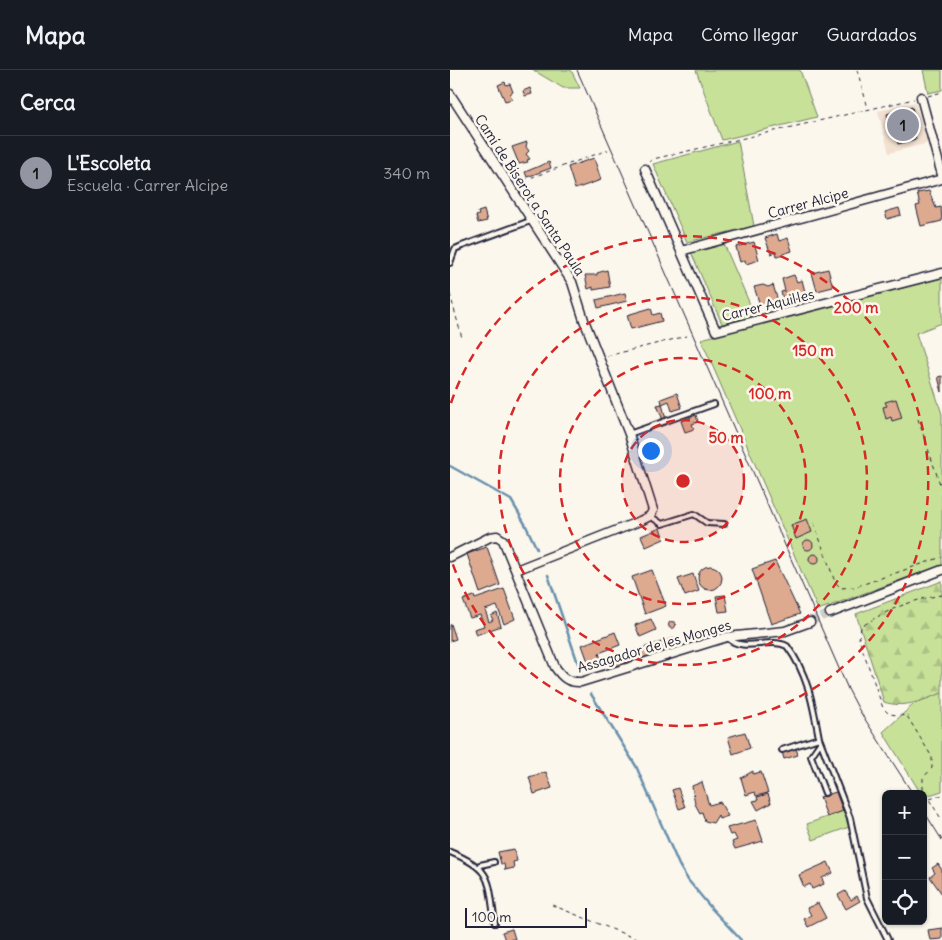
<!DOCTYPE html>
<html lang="es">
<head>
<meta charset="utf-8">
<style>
  :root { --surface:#171b24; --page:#20242c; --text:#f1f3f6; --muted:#9ea1a6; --line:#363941; --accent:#9495a2 }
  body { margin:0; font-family:Delius,sans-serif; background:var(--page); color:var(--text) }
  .controls { position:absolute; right:15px; bottom:15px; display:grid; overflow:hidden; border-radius:8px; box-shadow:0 1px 4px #0004 }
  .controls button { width:45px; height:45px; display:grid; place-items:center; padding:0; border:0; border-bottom:1px solid var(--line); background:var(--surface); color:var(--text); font:25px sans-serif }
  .scale { position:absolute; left:15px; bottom:12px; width:122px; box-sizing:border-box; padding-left:5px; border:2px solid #22223b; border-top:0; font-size:14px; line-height:18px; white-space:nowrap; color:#22223b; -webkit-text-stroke:4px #fbf7ec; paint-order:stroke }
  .you { position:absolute; left:200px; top:380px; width:18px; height:18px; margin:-12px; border:4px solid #fff; border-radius:50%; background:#1a73e8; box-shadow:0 0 0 8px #1a73e833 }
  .badge { display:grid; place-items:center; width:32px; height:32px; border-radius:50%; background:var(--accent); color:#111; font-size:16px; font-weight:700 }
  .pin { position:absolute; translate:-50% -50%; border:2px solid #fff; box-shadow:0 1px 5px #0006 }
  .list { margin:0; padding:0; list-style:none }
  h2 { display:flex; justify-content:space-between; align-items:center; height:65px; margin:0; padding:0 20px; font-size:21px }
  h2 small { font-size:16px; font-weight:400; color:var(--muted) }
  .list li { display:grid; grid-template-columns:32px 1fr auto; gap:15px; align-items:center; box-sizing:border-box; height:75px; padding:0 20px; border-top:1px solid var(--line) }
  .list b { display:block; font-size:19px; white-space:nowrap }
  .list p { margin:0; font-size:16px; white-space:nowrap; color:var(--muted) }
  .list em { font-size:16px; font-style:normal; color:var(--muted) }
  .icon { flex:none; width:28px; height:28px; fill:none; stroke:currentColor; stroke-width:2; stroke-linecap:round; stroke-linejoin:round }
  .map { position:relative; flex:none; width:492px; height:870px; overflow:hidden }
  header { display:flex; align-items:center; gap:30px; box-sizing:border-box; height:70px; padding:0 25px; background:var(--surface); border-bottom:1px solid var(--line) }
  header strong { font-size:24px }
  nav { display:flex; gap:28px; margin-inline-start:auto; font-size:18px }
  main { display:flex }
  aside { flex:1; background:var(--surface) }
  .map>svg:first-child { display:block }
</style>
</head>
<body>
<header>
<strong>Mapa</strong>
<nav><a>Mapa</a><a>Cómo llegar</a><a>Guardados</a></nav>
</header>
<main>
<aside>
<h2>Cerca<small></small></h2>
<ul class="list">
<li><span class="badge">1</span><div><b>L'Escoleta</b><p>Escuela · Carrer Alcipe</p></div><em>340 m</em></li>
</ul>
</aside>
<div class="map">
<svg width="492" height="870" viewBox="0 0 492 870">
  <defs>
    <pattern id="forest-firs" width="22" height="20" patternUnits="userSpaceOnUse" patternTransform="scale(1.25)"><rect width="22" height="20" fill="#c8e198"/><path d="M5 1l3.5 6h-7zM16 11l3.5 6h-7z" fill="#acc184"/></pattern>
  </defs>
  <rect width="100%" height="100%" fill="#fbf7ec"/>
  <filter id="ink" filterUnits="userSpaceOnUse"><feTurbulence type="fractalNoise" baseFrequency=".02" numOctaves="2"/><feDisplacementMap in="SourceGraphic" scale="10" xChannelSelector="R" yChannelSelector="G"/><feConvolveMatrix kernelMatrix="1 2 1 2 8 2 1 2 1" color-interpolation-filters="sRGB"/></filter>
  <g filter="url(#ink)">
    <path fill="#f2e0d0" d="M465,32L478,73L439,83L428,41Z"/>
    <path fill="#c8e198" stroke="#75826a" d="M83,0H121L130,18H113Z
      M246,0H350L367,47L272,70Z
      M473,0H492V20L478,23Z
      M288,71L304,156L237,172L203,94Z
      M274,174L305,246L272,254L241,182Z
      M492,208V253L466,263L492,344V495L368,540L251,269Z
      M492,623V721L473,727L433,662L465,633Z
      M393,741L399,757L363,770L357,754Z"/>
    <path fill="url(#forest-firs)" stroke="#75826a" d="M492,511V623C473,630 455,639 434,632L406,544Z"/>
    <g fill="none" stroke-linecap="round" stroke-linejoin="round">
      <path stroke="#6990ae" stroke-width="2.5" d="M0,396L61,430L75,454L87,479
        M98,505L131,602
        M141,624L186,696L229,795L238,810L262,839L291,870"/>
    </g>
    <path fill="#ddaa90" stroke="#22223b" d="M55,12L56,15L60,14L63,22L60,24L62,29L55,31L48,15Z
      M80,18L82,24L75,26L73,21Z
      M462,37L467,58L463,59L466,69L448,74L446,67L443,68L437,44Z
      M77,72L76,77L79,81L76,84L80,89L77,90L78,92L69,94L62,77Z
      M144,88L151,110L125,119L118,97Z
      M99,92L101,98L77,107L75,102Z
      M479,121L486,138L491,137L492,151L471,156L466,136L470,135L467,123Z
      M449,138L451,145L437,149L435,142Z
      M34,140L37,151L28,153L26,146L29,145L28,142Z
      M327,164L329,171L338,168L342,181L327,186L326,182L321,184L315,168Z
      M304,172L309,190L296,194L295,190L290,192L286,177Z
      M378,199L383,217L367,221L362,203Z
      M157,200L160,217L143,220V217L138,219L135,205H147V203Z
      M344,205L347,212L352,210L356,226L334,233L331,222L335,221L332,209Z
      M313,215L318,217L323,215L328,231L321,233L319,229L310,235L304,217Z
      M175,223L177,231L148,238L146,230Z
      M201,238L203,245L210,243L212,251L181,259L177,245Z
      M492,306V322L488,307Z
      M227,323L232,338L222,341L219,331L212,334L211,329Z
      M446,329L452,348L442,351L441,347L436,349L433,337L437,336L435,332Z
      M212,334L216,349L213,350L207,335Z
      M246,345L248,352L242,354L244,359L235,362L231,351Z
      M357,449L362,462L346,469L341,455Z
      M210,458L214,469L196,477L191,466Z
      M353 475a5 5 0 1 1 10 0a5 5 0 1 1-10 0Z
      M37,477L50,515L30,523L17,484Z
      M359 489a5 5 0 1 1 10 0a5 5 0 1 1-10 0Z
      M325,491L350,544L321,554L302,499Z
      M248 508a12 12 0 1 1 24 0a12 12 0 1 1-24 0Z
      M202,500L216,536L195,544L182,507Z
      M243,504L249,521L235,526L228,509Z
      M54,519L65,549L54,554L47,536L35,540L39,552L43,550L41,546L47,543L51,556L26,565L24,559L34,556L30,545L20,548L13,530L24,526L25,529Z
      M275,525L278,541L269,542L266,526Z
      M201,549L206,560L190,567L185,555Z
      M218.5 555a3.5 3.5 0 1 1 7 0a3.5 3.5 0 1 1-7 0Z
      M1,554L6,569L0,571V555Z
      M165,562L170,575L149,583L152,592L140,597L132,575Z
      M224,568L227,577L161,598L158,589Z
      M295,662L300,678L283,684L278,667Z
      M346,678L348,685L334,689L332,682Z
      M303,701V704L311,702L318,723L306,726L305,722L296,725L291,708Z
      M96,702L102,718L84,724L79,707Z
      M252,712L259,735L270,732L278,746L269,749L268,745L263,753L255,751L252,742L250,743L245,734L242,716Z
      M228,718L235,737L229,739L222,720Z
      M386,722L393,741L377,747L370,727Z
      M318,724L321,733L308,740L303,731L308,730L307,727Z
      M306,750L313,771L285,779L282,772L287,770L284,764L280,765L277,758Z
      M64,779L67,791L63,792L64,798L55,800L54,794H51L48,782Z
      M378,792L383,803L372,808L374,814L362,819L360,814L354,817L349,805Z
      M488,794L492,800V824L480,807L485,803L482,798Z
      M395,821L401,830L407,826L410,831L396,839L388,825Z
      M368,833L376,848L358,857L354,849L361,845L357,838Z
      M492,858V869L480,870L478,860Z
      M62,859L65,869L55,870L52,862Z"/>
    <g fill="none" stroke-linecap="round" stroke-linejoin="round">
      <path stroke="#d0ccc9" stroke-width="8" stroke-dasharray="8 4" stroke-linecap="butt" d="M360,552L380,543"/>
      <g stroke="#22223b" stroke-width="8">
        <path id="lane" d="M0,193L5,179L12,176L83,150
          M179,364L264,334
          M200,446L212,454L244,444L257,453L274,454
          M278,568C293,583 319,567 337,576C358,604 363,635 369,668
          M370,673L361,686L375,723
          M332,680L369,668L400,748L417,828L438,870
          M0,782C44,800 38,810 45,853
          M30,795L44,792"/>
      </g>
      <g stroke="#22223b" stroke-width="11">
        <path id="street" d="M0,24L122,212L134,250L179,364L203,440L200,446L190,451L66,500
          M471,27L492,105
          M195,99L266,261L492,203
          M231,181L492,109
          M0,487L40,467L47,466L53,470L105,597C112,607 118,613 131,612L277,567L335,561L360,552
          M380,543L492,500"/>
      </g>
      <path stroke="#22223b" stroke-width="1" stroke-dasharray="4 4" stroke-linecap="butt" d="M407,0L418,38
        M478,26L492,22
        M199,92L203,89L464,29
        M66,113L158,80
        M0,224L12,268
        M157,286L237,266
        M468,349L492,420
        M364,453L385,512L391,518L405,517L492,487
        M492,525C461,530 436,540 411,557L409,569L433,638L439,644L457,646L482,687V698L473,708V720L492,750
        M480,729L492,725
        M102,835L189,870"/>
      <use href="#lane" stroke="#fbf7ec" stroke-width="4"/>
      <use href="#street" stroke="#fbf7ec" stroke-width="8"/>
      <path stroke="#22223b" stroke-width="1" d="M127,0L398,619L409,640L463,724
        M473,740L492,770"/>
    </g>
  </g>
  <circle cx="233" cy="411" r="61" fill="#d62828" fill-opacity=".12"/>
  <g fill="none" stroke="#d62828" stroke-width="2.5" stroke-dasharray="9 6">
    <circle cx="233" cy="411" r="61"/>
    <circle cx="233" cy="411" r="123"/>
    <circle cx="233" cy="411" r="184"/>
    <path d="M1 333A245 245 0 1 1 1 489"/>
  </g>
  <g text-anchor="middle" stroke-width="5" stroke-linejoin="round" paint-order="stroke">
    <g font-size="14" fill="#22223b" stroke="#fbf7ec">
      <text transform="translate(80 125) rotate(57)" y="5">Camí de Biserot a Santa Paula</text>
      <text transform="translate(358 133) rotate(-15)" y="5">Carrer Alcipe</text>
      <text transform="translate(318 235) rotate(-14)" y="5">Carrer Aquil·les</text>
      <text transform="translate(204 576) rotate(-16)" y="5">Assagador de les Monges</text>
    </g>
  </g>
  <circle cx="233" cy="411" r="8" fill="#d62828" stroke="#fbf7ec" stroke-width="2.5"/>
  <g font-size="15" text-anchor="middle" font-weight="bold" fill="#d62828" stroke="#fbf7ec" stroke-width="5" stroke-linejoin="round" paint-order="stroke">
    <text x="406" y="243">200 m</text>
    <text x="363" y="286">150 m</text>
    <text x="320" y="329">100 m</text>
    <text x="276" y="373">50 m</text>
  </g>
</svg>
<div class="controls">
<button>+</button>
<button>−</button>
<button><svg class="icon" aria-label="locate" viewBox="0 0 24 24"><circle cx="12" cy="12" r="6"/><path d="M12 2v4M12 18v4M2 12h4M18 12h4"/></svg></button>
</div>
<div class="scale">100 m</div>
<div class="you"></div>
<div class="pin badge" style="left:453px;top:55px">1</div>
</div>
</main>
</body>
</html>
